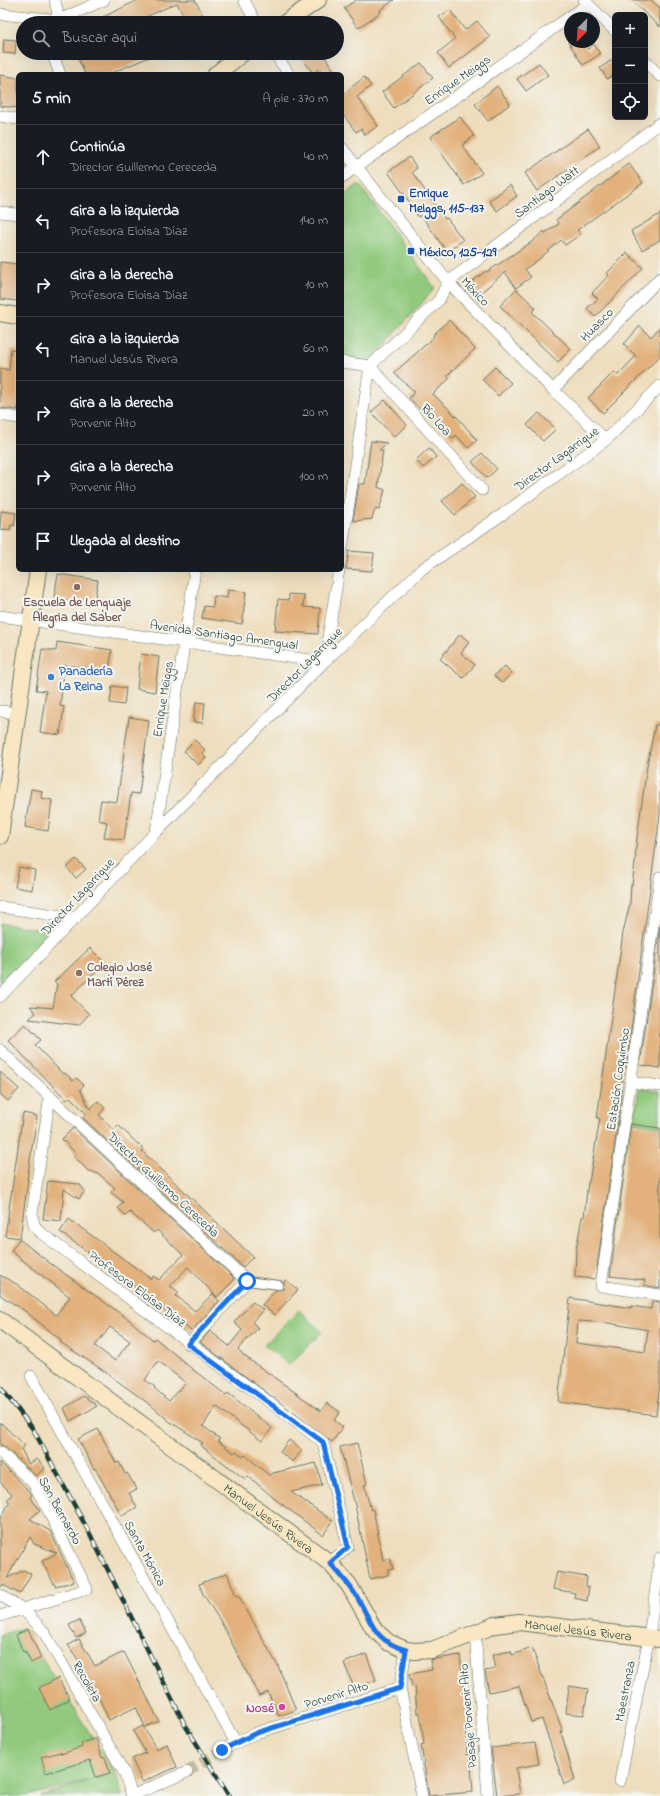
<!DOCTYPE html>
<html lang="es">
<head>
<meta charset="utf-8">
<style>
  :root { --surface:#171b24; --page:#242831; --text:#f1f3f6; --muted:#9ea1a6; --line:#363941 }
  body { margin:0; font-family:"Indie Flower",sans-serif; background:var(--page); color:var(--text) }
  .controls { position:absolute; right:12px; top:12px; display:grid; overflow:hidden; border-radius:6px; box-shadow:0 4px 16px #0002 }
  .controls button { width:36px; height:36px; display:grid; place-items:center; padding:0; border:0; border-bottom:1px solid var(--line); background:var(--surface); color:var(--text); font:20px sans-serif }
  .compass { position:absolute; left:564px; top:12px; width:36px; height:36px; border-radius:50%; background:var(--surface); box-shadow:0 4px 16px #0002; rotate:204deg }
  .stop { position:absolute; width:12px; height:12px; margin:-9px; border:3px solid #1a73e8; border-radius:50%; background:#fff }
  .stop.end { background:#1a73e8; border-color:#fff; box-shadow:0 1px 4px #0008 }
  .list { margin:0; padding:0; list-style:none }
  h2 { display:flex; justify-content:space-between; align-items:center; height:52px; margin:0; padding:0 16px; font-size:17px }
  h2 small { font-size:13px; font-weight:400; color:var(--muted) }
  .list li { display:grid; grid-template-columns:26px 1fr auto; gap:12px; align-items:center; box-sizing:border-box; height:64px; padding:0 16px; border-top:1px solid var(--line) }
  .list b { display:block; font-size:15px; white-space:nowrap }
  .list p { margin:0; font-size:13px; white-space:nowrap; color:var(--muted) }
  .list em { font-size:13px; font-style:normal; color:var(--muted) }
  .icon { flex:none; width:22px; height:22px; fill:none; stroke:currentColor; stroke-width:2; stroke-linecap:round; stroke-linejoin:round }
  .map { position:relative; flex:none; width:660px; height:1796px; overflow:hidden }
  .search { position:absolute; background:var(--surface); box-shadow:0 4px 16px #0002; left:16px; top:16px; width:328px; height:44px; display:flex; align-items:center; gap:10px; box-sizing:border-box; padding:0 14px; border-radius:22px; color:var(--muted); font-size:15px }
  .panel { position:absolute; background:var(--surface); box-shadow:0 4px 16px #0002; left:16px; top:72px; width:328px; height:500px; border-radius:6px }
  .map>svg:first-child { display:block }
</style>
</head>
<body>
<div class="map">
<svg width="660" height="1796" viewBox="0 0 660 1796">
  <rect width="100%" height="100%" fill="#f6f6f2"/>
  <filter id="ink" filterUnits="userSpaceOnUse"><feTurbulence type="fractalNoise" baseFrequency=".025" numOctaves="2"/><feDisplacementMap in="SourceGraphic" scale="8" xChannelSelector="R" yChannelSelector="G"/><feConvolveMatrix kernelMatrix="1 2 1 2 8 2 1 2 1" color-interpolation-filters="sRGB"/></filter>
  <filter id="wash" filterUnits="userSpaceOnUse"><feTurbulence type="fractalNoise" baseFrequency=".012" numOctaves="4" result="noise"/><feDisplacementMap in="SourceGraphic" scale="16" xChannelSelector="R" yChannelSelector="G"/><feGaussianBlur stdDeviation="0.9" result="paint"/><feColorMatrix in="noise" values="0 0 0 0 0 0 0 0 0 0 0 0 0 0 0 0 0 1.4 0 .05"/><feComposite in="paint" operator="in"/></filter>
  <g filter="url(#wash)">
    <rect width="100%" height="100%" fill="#eedebe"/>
    <path fill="#91ca7e" stroke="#588459" d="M359,184L435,288L369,363L342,359V197Z
      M0,923L54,932L0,988Z
      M639,1088L660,1092V1127L634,1122Z
      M299,1310L322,1332L289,1365L264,1345Z
      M22,1628L116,1774L122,1796H41L102,1777L27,1796H0V1635Z"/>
    <g id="blocks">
      <path fill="#e2b17c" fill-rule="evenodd" d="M138,0H195L207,23H187L177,3L132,23H91Z
        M356,0H394L380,10L381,12L358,28L344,8Z
        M631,0H651L660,8V27Z
        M450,10L465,30L477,21L490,37L449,68L438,53L455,39L439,17Z
        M4,39L16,40L15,54L3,53Z
        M568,42H583L588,49L594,44L600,54L583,65Z
        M76,53H159L109,74H85Z
        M298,53H322L333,69L326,74H323L319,69L313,73Z
        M615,58V74L607,79L600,68Z
        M421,63L433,78L394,108L382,92Z
        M539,63L548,75L526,91L517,79Z
        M0,75L18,78V108L0,106Z
        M364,77L371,86L357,97L378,126L365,135L361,129L356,132L342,113V95Z
        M497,86L510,104L488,121L475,104Z
        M460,117L474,136L462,145L482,173L464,185L430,137Z
        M588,129L600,146L537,191L525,173Z
        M409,157L417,168L412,172L445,219L447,218L463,240L447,252L421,215L418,217L412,208L413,207L388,172Z
        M629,164L643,183L577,230L581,234L565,245L561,240L538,260L525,269L531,277L516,288L505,272L479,294L470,283L486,271L487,272L533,241L544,231L545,233L559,224L556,220Z
        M510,185L517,196L497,211L489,201Z
        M660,214V240L642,250L631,231Z
        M627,253L643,268L595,317L587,308L598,299L592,293L609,275L607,273Z
        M0,262L18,264V301L0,299Z
        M516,289L536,308L532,312L571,349L558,362L500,306Z
        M449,320L475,349L447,376L450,378L433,394L459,419L477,440L468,448L456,435L453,439L442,428L443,427L422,407L420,409L409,398L415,392L394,373L434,337L433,335Z
        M640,326L651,337L660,327V356L603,413L588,398L614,372L618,375L636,356L624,344Z
        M11,349L18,350V410L0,408V368L9,370Z
        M495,367L511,383L498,396L482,379Z
        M385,400L407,425L394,437L371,412Z
        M539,413L556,429L543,441L527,425Z
        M371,441L387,443L379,450H383L378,487L385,490L379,510L375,509L372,519L353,521L359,484H365Z
        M429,448L436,457L423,468L416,460Z
        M482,453L497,469L487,478L472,462Z
        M462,483L475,497L455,515L442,501Z
        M1,511L16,513L14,526L11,525L10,530L0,529Z
        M349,551L374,553L372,571L346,569Z
        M58,574L98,580L94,603L54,598Z
        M228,590L246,592L242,624L202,618L204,606L213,607L214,596L227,598Z
        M289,594L304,595L303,607L320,608L318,634L275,631L278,599L289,600Z
        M460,634L469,642L461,653L475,665L463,678L440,659Z
        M57,642L112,650L109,670L65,665L60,706L64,707L60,735L40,732L46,691L36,690L42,649L56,651Z
        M141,654L159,657L155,692L137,689Z
        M505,666L512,673L502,683L494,676Z
        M112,686L126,688L124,705L110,703Z
        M196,702L205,703L203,723L193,722Z
        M129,717L149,720L139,794L131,793L124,840L104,837L107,822L98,820L101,800L117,802Z
        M655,725H660V814L658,830L626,1066L624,1065L618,1122L596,1274L594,1279L575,1277L576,1250L582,1217H584L588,1182H589L600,1119L597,1118L623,933L630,903L631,885H632L636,856H635L637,838L647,766Z
        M195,740L205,750L202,753L206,757L198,765L184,751Z
        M31,789L42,791L41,798L52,800L48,831L25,827Z
        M76,859L86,869L76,878L67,868Z
        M19,867L35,870L32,890L15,887Z
        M660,926V1068L640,1065Z
        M90,948L105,963L71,996L89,1014L79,1025L29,1019L36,1013L30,1006L53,1008L57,984L54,982Z
        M25,1024L41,1040L35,1045L63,1074L65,1073L73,1081L76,1078L84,1085L80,1089L90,1109L98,1101L105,1108L99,1115L113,1130L118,1125L143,1149L142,1151L253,1257L243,1267L83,1118L86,1113L70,1097L67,1100L8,1040Z
        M0,1072L19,1089L8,1101L0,1094Z
        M23,1113L37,1116L27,1179H28L20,1238L5,1236Z
        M631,1124L660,1128V1288L644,1285L645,1280L610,1276Z
        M73,1128L233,1277L234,1280L217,1297L188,1267L170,1286L179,1292L176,1296L195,1311L213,1294L219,1301L191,1331L168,1312L140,1293L141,1292L95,1257L60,1232L69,1219L151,1279L153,1276L159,1280L183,1255L157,1230L154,1233L130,1212L126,1216L118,1208L123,1202L111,1192L115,1188L99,1174L87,1170L74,1156L76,1154L62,1139Z
        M48,1181L79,1184L85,1191L79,1199L64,1189L61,1221L43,1219Z
        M19,1239L51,1264L128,1319L153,1340L155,1338L196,1372L226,1395L228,1393L272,1428L262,1441L216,1406L203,1426L220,1439L218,1441L234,1453L236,1451L243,1457L245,1455L270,1476L273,1473L316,1463L322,1485L291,1492L333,1521L323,1535L275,1499L248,1476L245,1479L200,1445L203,1443L169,1421L152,1406L101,1369L60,1342L61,1340L25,1311L0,1295V1275L18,1285L56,1315L70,1297L11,1251ZM110,1327L130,1341L115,1361L95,1346ZM158,1361L186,1383L169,1401L154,1388L155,1387L145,1380Z
        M286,1280L298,1290L274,1315L262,1305L276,1290L283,1289L284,1282Z
        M570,1298L631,1308V1306L651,1309L652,1301L660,1302V1385L656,1415L558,1402ZM578,1321L608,1323L648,1330L645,1352L576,1343Z
        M253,1302L263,1310L252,1322L258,1328L238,1349L243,1355L321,1411L327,1403L340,1412L334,1420L343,1427L332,1442L200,1342L210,1331L229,1346L242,1330L234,1322Z
        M84,1396L97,1406L70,1421L64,1408Z
        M0,1422L25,1446L21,1449L29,1464L37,1459L45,1468L36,1476L5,1447L0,1445Z
        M98,1429L116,1463L119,1462L125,1474L127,1473L137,1489L129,1493L137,1507L122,1516L95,1468L94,1469L78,1439Z
        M289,1440L302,1450L293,1462L280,1452Z
        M357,1443L367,1484L364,1485L371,1510L373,1509L383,1560L390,1558L393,1569L388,1570V1575L370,1579L355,1505L340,1447Z
        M0,1462L29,1491L32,1495L30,1497L40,1510L30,1519L50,1531L74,1582L55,1586L42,1561L57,1553L34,1544L30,1537L7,1578L24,1570L31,1574L20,1594L3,1585L0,1588V1519L10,1502L7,1500L12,1494L0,1482Z
        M557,1572L587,1577L586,1586L589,1587L587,1601L574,1598L575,1593L553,1589Z
        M227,1573L236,1596L238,1595L278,1666L296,1710L279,1716L268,1692L259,1696L221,1622L203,1594L199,1584Z
        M79,1620L86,1633L76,1638L69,1625Z
        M28,1629L41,1658L31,1663L25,1651L23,1652L16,1635Z
        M79,1639L95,1666L124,1652L159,1721L145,1727L136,1707L109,1720L97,1694L95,1695L77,1658L68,1645Z
        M532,1648L563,1732H561L575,1780L564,1784L542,1719L531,1722L519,1686L489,1692L485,1671L495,1669L492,1655L511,1651L512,1655Z
        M366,1654L376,1680L354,1688L344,1663Z
        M460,1655L469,1726H465L467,1755L470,1754L473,1792L429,1796L421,1745L424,1744L420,1713H417L415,1686L412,1687L409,1674L432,1670L430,1660Z
        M58,1678L70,1699L50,1710L39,1688Z
        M569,1686L588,1689L584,1715L566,1713Z
        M143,1726L156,1749L167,1744L177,1767L142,1782L132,1759L146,1753L133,1731Z
        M96,1738L102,1758L105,1757L110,1773L96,1777L90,1760L46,1773L41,1757L61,1752V1754L82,1747L81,1743Z
        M535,1743L539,1764L516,1768L520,1794L497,1796L491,1748Z"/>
    </g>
  </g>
  <g filter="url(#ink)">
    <use href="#blocks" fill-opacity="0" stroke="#677564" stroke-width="1"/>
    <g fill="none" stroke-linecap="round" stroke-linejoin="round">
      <path stroke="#c5bea2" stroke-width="11" stroke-dasharray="11 5.5" stroke-linecap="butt" d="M187,1772L222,1750"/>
      <g stroke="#677564" stroke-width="10">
        <path id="pedestrian" d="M247,1281L279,1285"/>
      </g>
      <g stroke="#677564" stroke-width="12">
        <path id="minor" d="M55,0L59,20
          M244,0L256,23
          M584,0L615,31
          M0,14L59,20L104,0
          M52,53L60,74
          M274,53L289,74
          M645,61L660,76
          M0,116L18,119
          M342,148L448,282L553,390L606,440
          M342,177L588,4
          M0,212L18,214
          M342,362L370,366
          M370,366L439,300L448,282L660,123
          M370,366L482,490
          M553,390L660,278
          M0,415L18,418
          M342,549L370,366
          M0,616L324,662L339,570
          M0,711L17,713
          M156,832L195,570
          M660,877L601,1286L660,1295
          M0,907L76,918
          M0,997L156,832L324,662L422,569L503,514L606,440L660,386
          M0,1050L247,1281L189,1344
          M631,1082L660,1086
          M50,1096L32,1214L34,1225L41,1233L323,1442L348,1547L330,1563
          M31,1376L236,1743
          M0,1452L33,1483L45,1504L87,1589L0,1616
          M0,1595L23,1609L44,1632L125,1774L132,1796
          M475,1633L488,1796
          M400,1688L422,1796
          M222,1750L256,1733L400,1688L406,1650
          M620,1781L649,1637L660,1558
          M131,1796L187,1772"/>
      </g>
      <g stroke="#677564" stroke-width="18">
        <g id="secondary">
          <path d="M285,23L318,0"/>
          <path d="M216,74L243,53"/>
          <path d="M0,313L18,316"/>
          <path d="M0,836L38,570"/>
          <path id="s1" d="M0,1320L330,1563L349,1585L374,1629L388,1642L406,1650L415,1651L432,1650L495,1625L519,1622L660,1639"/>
        </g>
      </g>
      <use href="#pedestrian" stroke="#fff" stroke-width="8"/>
      <use href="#minor" stroke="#fff" stroke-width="11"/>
      <use href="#secondary" stroke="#f9e7c3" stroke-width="16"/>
      <g stroke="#1f3d34" stroke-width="4.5">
        <path id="rail" d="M0,1387L33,1429L90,1534L185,1725L229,1796"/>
      </g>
      <use href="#rail" stroke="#f6f6f2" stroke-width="3" stroke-dasharray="9" stroke-linecap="butt"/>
    </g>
  </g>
  <g fill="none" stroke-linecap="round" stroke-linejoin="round" filter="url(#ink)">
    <path stroke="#1a73e8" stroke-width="5" d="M222,1750L256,1733L400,1688L406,1650C373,1640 373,1624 357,1597C349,1584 340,1574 330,1563L348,1547L323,1442L188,1344L247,1281"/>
  </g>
  <g fill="#1a4fb4" stroke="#f6f6f2" stroke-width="1.5">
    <rect x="397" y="195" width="8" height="8" rx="2"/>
    <rect x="407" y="247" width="8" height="8" rx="2"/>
  </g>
  <g fill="#8d6e63" stroke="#f6f6f2" stroke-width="1.5">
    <circle cx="77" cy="587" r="4"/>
    <circle cx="79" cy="973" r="4"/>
  </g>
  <circle fill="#3f7fe0" stroke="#f6f6f2" stroke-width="1.5" cx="51" cy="677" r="4"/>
  <circle fill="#d1479c" stroke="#f6f6f2" stroke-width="1.5" cx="282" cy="1707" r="4"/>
  <g text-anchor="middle" stroke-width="4" stroke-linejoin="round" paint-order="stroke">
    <g font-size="13" fill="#1f3d34" stroke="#f6f6f2">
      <text transform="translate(457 79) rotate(-35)" y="5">Enrique Meiggs</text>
      <text transform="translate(546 191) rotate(-37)" y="5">Santiago Watt</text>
      <text transform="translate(476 291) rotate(46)" y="5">México</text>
      <text transform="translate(596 324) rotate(-46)" y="5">Huasco</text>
      <text transform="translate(437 419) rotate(48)" y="5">Río Loa</text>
      <text transform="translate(556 458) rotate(-36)" y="5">Director Lagarrigue</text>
      <text transform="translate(224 634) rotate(8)" y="5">Avenida Santiago Amengual</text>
      <text transform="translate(304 664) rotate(-45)" y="5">Director Lagarrigue</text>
      <text transform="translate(162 699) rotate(-81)" y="5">Enrique Meiggs</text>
      <text transform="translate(77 896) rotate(-47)" y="5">Director Lagarrigue</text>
      <text transform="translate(617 1079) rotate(-82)" y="5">Estación Coquimbo</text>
      <text transform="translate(164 1184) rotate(43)" y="5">Director Guillermo Cereceda</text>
      <text transform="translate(138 1288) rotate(37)" y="5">Profesora Eloísa Díaz</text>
      <text transform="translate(61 1510) rotate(61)" y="5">San Bernardo</text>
      <text dy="5" stroke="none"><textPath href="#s1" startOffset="334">Manuel Jesús Rivera</textPath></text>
      <text transform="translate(146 1553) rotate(61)" y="5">Santa Mónica</text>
      <text dy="5" stroke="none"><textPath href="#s1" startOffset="706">Manuel Jesús Rivera</textPath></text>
      <text transform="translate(88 1681) rotate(60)" y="5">Recoleta</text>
      <text transform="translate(624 1691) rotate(-79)" y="5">Maestranza</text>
      <text transform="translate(336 1694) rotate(-17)" y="5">Porvenir Alto</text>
      <text transform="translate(467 1716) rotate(-95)" y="5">Pasaje Porvenir Alto</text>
    </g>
    <g font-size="13" font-weight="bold" fill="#164399" stroke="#f6f6f2" text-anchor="start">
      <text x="409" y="197">Enrique<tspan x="409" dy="15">Meiggs, 115-137</tspan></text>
      <text x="419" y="256">México, 125-129</text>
    </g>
    <g font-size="13" font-weight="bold" fill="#785e54" stroke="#f6f6f2">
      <text x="77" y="606">Escuela de Lenguaje<tspan x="77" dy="15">Alegria del Saber</tspan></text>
      <text x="87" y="971" text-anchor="start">Colegio José<tspan x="87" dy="15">Martí Pérez</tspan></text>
    </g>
    <g font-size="13" font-weight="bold" fill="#366cbe" stroke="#f6f6f2" text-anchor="start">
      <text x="59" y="675">Panadería<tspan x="59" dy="15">La Reina</tspan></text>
    </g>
    <g font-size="13" font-weight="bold" fill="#b23c85" stroke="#f6f6f2" text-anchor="end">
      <text x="274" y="1712">Nosé</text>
    </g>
  </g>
</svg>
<div class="controls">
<button>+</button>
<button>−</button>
<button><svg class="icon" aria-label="locate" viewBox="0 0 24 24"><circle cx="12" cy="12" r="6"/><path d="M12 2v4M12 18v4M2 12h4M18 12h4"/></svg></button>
</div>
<svg class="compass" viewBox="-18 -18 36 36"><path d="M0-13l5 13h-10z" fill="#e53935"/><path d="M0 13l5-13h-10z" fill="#9ea1a6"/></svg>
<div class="stop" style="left:247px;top:1281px"></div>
<div class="stop end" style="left:222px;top:1750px"></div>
<div class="search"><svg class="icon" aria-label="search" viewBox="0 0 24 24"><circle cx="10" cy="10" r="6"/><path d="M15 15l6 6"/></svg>Buscar aquí</div>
<section class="panel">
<h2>5 min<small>A pie · 370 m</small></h2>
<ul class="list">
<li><svg class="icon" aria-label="ahead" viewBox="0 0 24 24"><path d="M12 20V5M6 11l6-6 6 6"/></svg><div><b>Continúa</b><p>Director Guillermo Cereceda</p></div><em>40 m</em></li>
<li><svg class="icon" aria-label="left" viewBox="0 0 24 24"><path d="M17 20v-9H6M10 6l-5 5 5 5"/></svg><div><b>Gira a la izquierda</b><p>Profesora Eloísa Díaz</p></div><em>140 m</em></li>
<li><svg class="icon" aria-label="right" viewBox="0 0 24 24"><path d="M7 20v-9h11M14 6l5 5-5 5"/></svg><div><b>Gira a la derecha</b><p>Profesora Eloísa Díaz</p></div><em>10 m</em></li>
<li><svg class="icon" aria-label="left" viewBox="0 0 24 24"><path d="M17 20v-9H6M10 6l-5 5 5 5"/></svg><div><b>Gira a la izquierda</b><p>Manuel Jesús Rivera</p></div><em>60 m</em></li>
<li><svg class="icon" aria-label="right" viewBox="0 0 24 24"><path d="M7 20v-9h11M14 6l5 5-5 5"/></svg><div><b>Gira a la derecha</b><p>Porvenir Alto</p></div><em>20 m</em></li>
<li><svg class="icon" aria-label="right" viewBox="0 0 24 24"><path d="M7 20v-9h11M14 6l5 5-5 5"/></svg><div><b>Gira a la derecha</b><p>Porvenir Alto</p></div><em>100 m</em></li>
<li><svg class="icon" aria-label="arrive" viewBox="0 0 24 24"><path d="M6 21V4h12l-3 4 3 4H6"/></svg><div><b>Llegada al destino</b></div></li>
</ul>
</section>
</div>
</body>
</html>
